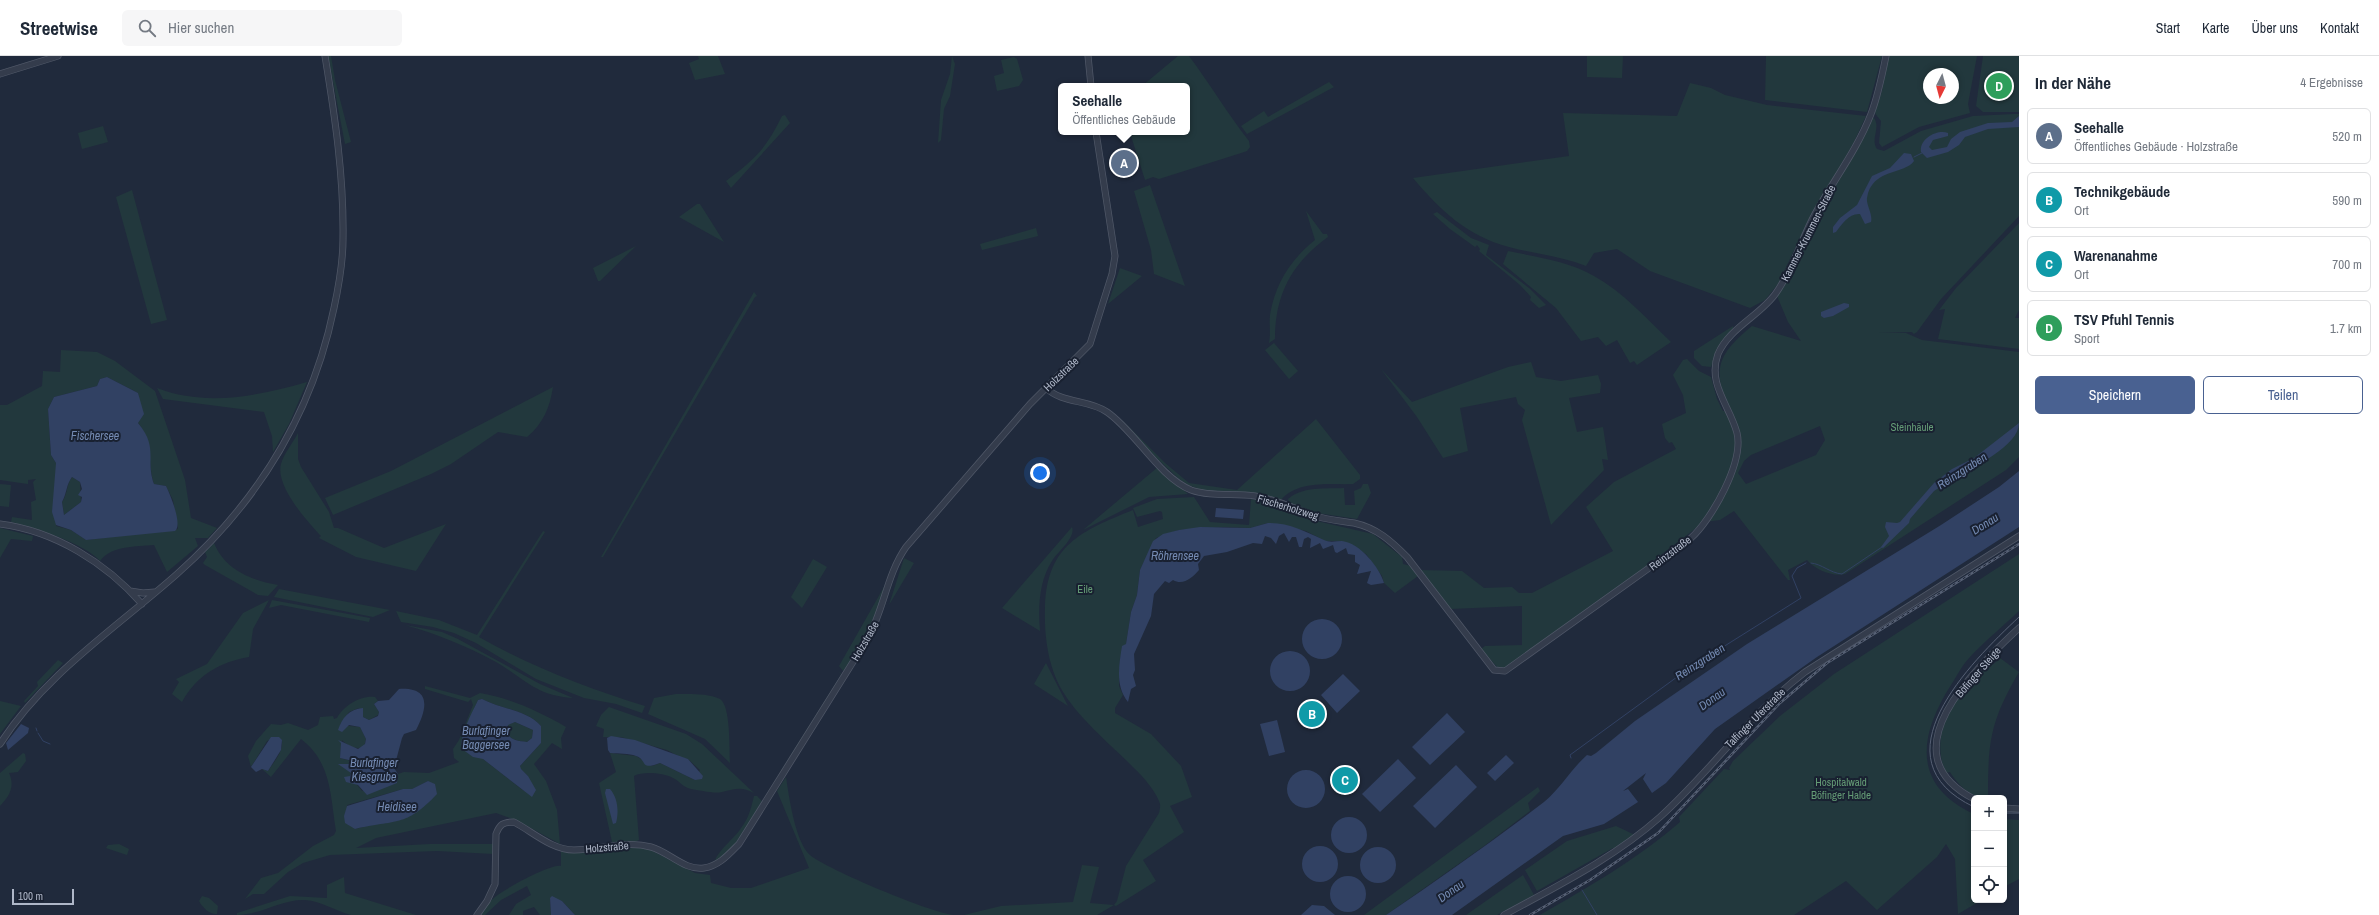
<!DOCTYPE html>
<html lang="de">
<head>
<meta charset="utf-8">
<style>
  :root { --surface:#fff; --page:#f6f6f7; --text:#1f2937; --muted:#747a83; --line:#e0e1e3; --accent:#496191 }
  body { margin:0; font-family:"Archivo Narrow",sans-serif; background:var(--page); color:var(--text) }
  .controls { position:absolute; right:12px; bottom:12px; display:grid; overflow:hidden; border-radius:6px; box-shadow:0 2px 6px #0003 }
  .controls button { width:36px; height:36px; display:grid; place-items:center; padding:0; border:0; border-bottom:1px solid var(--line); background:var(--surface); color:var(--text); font:20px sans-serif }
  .compass { position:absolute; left:1923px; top:12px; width:36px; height:36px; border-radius:50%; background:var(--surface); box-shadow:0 2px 6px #0003; rotate:186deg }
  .scale { position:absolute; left:12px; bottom:10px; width:62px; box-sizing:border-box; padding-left:4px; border:2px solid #afb7c8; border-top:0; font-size:11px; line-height:14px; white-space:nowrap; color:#afb7c8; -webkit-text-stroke:3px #192131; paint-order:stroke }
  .you { position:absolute; left:1040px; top:417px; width:14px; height:14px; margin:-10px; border:3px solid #fff; border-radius:50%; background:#1a73e8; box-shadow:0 0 0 6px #1a73e833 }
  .badge { display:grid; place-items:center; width:26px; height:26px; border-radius:50%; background:var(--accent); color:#fff; font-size:13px; font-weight:700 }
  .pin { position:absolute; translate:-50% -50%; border:2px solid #fff; box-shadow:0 1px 4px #0006 }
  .popup { position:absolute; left:1058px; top:27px; width:132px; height:52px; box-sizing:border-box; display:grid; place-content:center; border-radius:6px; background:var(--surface); filter:drop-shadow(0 1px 3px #0005); font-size:13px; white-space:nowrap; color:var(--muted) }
  .popup b { font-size:15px; color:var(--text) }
  .popup::after { content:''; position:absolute; left:50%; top:100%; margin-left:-8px; border:8px solid transparent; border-top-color:var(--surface) }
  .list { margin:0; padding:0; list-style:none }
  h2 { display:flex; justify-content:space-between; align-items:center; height:52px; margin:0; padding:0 16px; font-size:17px }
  h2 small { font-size:13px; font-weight:400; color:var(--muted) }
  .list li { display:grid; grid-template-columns:26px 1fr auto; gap:12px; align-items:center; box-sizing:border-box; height:56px; margin:0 8px 8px; padding:0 8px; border:1px solid var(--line); border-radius:6px }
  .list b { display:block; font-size:15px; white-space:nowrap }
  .list p { margin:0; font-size:13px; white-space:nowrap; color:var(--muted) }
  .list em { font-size:13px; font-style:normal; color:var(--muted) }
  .actions { display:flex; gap:8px; padding:12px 16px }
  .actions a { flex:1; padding:9px 0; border:1px solid var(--accent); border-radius:6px; text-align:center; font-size:14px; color:var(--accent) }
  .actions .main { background:var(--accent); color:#fff }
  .icon { flex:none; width:22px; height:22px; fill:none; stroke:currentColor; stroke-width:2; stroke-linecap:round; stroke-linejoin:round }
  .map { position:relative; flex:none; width:2019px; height:859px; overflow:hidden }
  header { display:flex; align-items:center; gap:24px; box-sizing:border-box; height:56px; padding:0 20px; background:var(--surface); border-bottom:1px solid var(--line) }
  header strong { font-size:19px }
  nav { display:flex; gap:22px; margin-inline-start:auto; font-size:14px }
  .search { width:280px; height:36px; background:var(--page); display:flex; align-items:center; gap:10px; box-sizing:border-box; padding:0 14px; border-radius:6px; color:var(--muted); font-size:15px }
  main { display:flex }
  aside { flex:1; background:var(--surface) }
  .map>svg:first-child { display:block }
</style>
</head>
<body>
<header>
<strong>Streetwise</strong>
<div class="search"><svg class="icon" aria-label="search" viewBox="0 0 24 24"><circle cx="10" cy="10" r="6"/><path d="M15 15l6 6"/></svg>Hier suchen</div>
<nav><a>Start</a><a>Karte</a><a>Über uns</a><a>Kontakt</a></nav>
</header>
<main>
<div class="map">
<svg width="2019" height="859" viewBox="0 0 2019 859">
  <rect width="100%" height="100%" fill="#202a3c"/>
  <path fill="#22383d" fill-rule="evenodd" d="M328,0H331L335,24L351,86L345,88Z
    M698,0H718L725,18L695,24L689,7L699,3Z
    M952,0L955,8L950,40L944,53L941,84L938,87L941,44L950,18Z
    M1178,0H1189C1210,28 1227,57 1249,85L1250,91L1247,95L1238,98L1159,123L1153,121L1145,124L1131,80L1133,76H1187V30H1142Z
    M1587,0H1623L1622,22L1587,21Z
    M1766,0H1882L1867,56L1765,44Z
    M1888,0H1977L1968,48L1970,57L1919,71L1882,91L1879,87L1881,65L1874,56L1882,35ZM1929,18H1953V42H1929Z
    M1983,0H2019V56H1983L1976,50Z
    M1014,1L1017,3L1023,24L1019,30L997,35L994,20L1004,17L1001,4Z
    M1329,26L1334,31L1247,78L1241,70L1264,55L1268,61Z
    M1690,27L1711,32L1725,39L1767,49L1866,60L1853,88L1799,184L1778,228L1765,244L1750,252L1650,215L1617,193L1594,197L1586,210C1561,200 1535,198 1509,191C1467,180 1440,154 1413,122L1569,100L1563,57L1677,60Z
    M2014,58H2019V160L1941,243L1917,276L1914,278L1912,276L1879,277H1906L1922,284L2019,296V401L2006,414L1845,518C1833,521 1815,514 1807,504L1788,514L1790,524H1788L1734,455L1720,464L1704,466L1631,522L1505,612L1497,611L1481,593L1485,590L1522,589V550L1450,553L1421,514L1462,515L1484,532L1512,531L1519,537H1532L1613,495L1586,451L1614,426L1676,393L1672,386L1669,387L1665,382L1662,368L1686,357L1683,339L1673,319L1683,304L1687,303L1699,315L1711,321L1717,343L1723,355H1730C1711,313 1718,298 1752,270L1801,285L1788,266L1777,240L1810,174L1872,62H1874C1881,72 1870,83 1877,93L1884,95L1921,75L1973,60ZM1820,370L1825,384L1816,399L1746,428L1738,417L1744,405L1751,399Z
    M785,59L790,67L731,132L726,125C756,102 765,94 782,60Z
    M103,70L108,86L82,93L78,77Z
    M1150,129L1185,230L1154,218L1151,194L1134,135Z
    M132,134L167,264L151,268L116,141Z
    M697,148H700L724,186L679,161Z
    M1306,155L1323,178H1327L1328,181C1292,207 1275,238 1275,283L1269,287C1271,278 1269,269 1270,259C1275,228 1291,203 1315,184Z
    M1437,156L1471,182L1489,189L1486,199L1529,232L1546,249L1539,252L1530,244L1531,241L1520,229L1479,195L1480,193L1477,189L1475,191L1450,173L1433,158Z
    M2019,167V254L2015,262H2019V293L1938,283L1945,253L1939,254L1956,232Z
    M1036,172L1038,180L982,194L980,188Z
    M636,190L600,225H598L593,212Z
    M1508,195C1536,201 1568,205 1594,220C1623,236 1647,263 1671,286L1637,309L1634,305L1630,307L1617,284L1606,290L1598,281L1581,285L1556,252L1503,208Z
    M1120,212L1142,220L1108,248Z
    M754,236L757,240L755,241L603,501H601Z
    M1733,270L1734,274L1719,291L1711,311L1702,310L1694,302V295Z
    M1274,287L1298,315L1289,323L1265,294Z
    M61,294L97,296L115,305L155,335L185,424L191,462L217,472L208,482H195L198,490L167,516L154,489C136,491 112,489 100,505C86,488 33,471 11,466L12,461L32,464L31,446L36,444L33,426L36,423L28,424V428L0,424V349H7L42,330L43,315L60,316ZM107,321L138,337L140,360L138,367C154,386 147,407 154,428L166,430L173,444L178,473L86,484L71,474L56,470V407L51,399L48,353L54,341L97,330L100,323Z
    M1531,306L1536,321L1561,325L1598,319L1601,328L1600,337L1569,342L1577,376L1603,371L1608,404L1602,403L1604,414L1551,469L1522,364L1525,354L1518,348L1516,341L1460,352L1468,395L1443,402L1417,361L1381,313L1412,346L1508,311Z
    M307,326L289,368L273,396L272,380L264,356L163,343L157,332C206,351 258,340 307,326Z
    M553,331C550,351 543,368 527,381L498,376L451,408L431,418L333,459L325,442L391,415Z
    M1120,362L1165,407L1189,427L1237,434L1316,363L1360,419V423L1353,428C1330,429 1298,424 1281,444L1252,437L1202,434L1188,429L1179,423L1153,399Z
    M298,377V403L301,411L329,456L334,472H338L384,492L446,468L416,515L356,501L319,482L321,480C307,465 275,430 281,408C284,397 293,387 298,377Z
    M1158,411L1188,438L1149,441L1083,474Z
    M72,421L80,426L81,446L64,459L62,446C68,437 66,429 72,421Z
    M0,428L11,429L9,451L0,450Z
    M1363,428H1368L1371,437L1357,463L1317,457L1289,447L1288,443C1303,430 1325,433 1344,432L1345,449H1355L1354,435L1361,432Z
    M1194,441L1210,466L1249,469L1251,443L1279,449L1312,464L1373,478L1402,501L1403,508L1411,510L1418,520L1395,537L1384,527L1382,520L1366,498L1341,485H1325L1306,475L1268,467L1250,472L1225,471L1179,474L1156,482L1140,514L1137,539L1131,556L1126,588L1120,602L1119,630L1123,639L1115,652V657L1151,678L1181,710L1192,741L1170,750L1184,776L1143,804L1156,825L1116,850L1114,849L1097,859H964L1001,850L1073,846L1082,809L1099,811L1090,847L1114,849L1117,845L1126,810L1159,757C1160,753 1161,749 1159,745C1152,729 1139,717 1127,705C1107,686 1079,661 1065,639C1048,613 1044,580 1045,551C1047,489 1081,475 1133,454L1138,471L1163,463L1162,456L1160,455L1137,461L1133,452L1157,443Z
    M1072,471C1076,482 1057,496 1052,505C1039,525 1038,551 1040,575L1002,552Z
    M0,472L33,480L32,485L11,483L0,502Z
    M543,475L545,476L479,581C532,611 587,632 645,650L642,657L616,648L584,642L536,623L476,587L454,577L433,571L401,566L396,555L439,564L477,579Z
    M214,487C225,514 251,524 278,529L268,540L258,539L205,509L203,507L207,501L205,496Z
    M2019,498V555C2003,570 1985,585 1970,601C1962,609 1957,620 1951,629C1919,679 1911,729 1974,758V844H1982L1958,858L1955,803L1946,788L1937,801L1877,854L1846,825L1794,859H1540C1590,830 1636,804 1680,766L1679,761L1724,713L1730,714L1729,712L1733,705L1780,660L1834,618Z
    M896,500C889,521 861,607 843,615L839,610L889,522Z
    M904,502L914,507L889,549Z
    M813,503L827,511L802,552L791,541Z
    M279,533L390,554L373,561L274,541Z
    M269,544L253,573L249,601C220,606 197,619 182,646L172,638L179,626L176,623L207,608L243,557Z
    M272,544L370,562L369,566L281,549L269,552Z
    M405,569L442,576L458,583L540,628L573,642C536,640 525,623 496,606C467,590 437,578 405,569Z
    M2000,602L2019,616C1990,666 1988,685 1988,742C1971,742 1958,729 1950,716L1946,717C1930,682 1950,645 1976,620C1983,614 1994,609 2000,602Z
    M58,604L63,607L25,647L24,645L38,630L37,626Z
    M1046,607L1068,650L1034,628Z
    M839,615L842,619L766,738L841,619Z
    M425,630L470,642L480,637C510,642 540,656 566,671L561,682L562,693L552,687L534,708L546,725L557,754L560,788L518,765L496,757L376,782L356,792L430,788H493V798L437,795L330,799L303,807L288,816L264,838H253L245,843L261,822L278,817L313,790L334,779L336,775C330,739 332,707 301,683L271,721L262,713L268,715C274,706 283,696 282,685L278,681L267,685L251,711L248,700L256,685L271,668L281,669L288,667L308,674L318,669L320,661L333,660L334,663L337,662C343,650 361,639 375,641L378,645L374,648L379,656L378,659L369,664L363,661L359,652L349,656L340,669L360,671L366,683L364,691C355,694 348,690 342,684L340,702L355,706V708L349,709L351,717L350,720L362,735L398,723V718L404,716L429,717L459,706L454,702L453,693L459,684L473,649L471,643L468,646L425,633ZM482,643C501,653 527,654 541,670V687L520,710V713L528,720L524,735L483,703L466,672L478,644ZM428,725L431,744C411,761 379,767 355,773L347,749L403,733H412Z
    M676,638C690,638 707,637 720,643C731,650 729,693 730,707L705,683L648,658L654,642Z
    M0,645L21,650L0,678Z
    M609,651L686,678L702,688L754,737C741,730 735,733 722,736C714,738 699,734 691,733C682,731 680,725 673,722C663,717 643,715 634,720L639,784L635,786H612L599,727L616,716L610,697L636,700L652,710L660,707L695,724L700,714L688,703L680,701L667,694L621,681H603L604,673L596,670L601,659Z
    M515,666L533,674L532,682L527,686C516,685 504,683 508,668Z
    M23,697L25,698L26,705L18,716L9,717C15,730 10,740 0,750V717Z
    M786,721C789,740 795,786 810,799C826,813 934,858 954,859H575L562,845L550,842L551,859H540L534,851L523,855V859H509L516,848L531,839L527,830L501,844L485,859H480C484,854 488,846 494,842C502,834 552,807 561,810V795L626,790L647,792L695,817L710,819L711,827L731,832H751L809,812L777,735Z
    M1538,731L1540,735L1528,747L1530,755L1484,790L1386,859H1364Z
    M754,740H757L762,745C750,768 737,791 715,806C715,797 736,781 741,772C749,762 751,752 754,740Z
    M2004,763L2019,764V823L2004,831Z
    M1616,770L1635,779L1615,794L1613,792L1537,835L1525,814L1567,785Z
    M119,788L129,793L127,799L106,792L108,789Z
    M1523,819L1534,839L1497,859H1466Z
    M344,821L345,837L416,859C398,859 367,859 351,859C335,855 322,845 305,844C281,843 261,859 237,859V857L290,840L327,842V829Z
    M202,840L209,842L218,850L217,858C210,859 202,851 199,845Z"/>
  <path fill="#314163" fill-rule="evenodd" d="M2019,60V71L1988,73L1965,81L1959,89L1948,96L1927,102L1921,96C1919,83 1937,73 1948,77V80L1933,84L1929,91L1932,94L1947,91L1951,83L1960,76L1988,67L2012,66Z
    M1904,97L1911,98L1914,105C1904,119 1872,112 1867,142C1866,149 1873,158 1871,166L1865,168L1860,158C1849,157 1842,168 1836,176L1833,177V171L1840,162L1857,149L1872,120L1890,112Z
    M1844,247L1849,248V251L1833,260L1824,262L1821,260V256Z
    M107,321L138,337L144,358L138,367C159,392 145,403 154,428L166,430C170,438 183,469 175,475L86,484L71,474L56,469L52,456L56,407L51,399L48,353L54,341L97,330L100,323ZM72,421L80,426L82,433L78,439L82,441L81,446L64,459L62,446C67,437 66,429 72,421Z
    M2019,367C2019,391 1971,410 1955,425L1951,424L1934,435L1910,463L1909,467L1883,492L1881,491L1889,480L1885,471L1886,466L1897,467L1900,466L1934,427L1952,413L1974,402Z
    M2019,415V471L1817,601L1715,673L1666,727L1652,737L1643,723L1646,717L1623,735L1628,733L1638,746L1604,768L1563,780L1452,859H1386C1439,823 1493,785 1544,746C1561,732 1571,713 1587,699L1591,700L1596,697L1635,665L1747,588L1941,469L1999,431Z
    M1216,452L1244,454L1243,463L1215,461Z
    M1268,467C1290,467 1304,475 1324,484C1330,487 1336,485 1342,485C1360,487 1380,512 1384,527L1371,529L1367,527L1371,515L1357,518L1360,509L1355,506V499L1348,498L1346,492L1337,497L1335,496L1333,489L1323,493L1320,487L1310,492L1311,483L1308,481L1304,483L1302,491H1299L1296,481H1292L1289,486L1284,477L1279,480L1276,488L1271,482L1265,480L1262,488L1253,487L1227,496L1204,500L1198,508L1199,514C1192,522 1183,530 1173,524L1169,527L1165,525L1154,538L1151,560L1134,598L1135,614L1133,619L1136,630L1131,633L1128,646C1115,630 1119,609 1122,590L1126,588L1131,556L1137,539L1140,514L1153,485L1163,478L1179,474L1200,471L1250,472Z
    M1302 583a20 20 0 1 1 40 0a20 20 0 1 1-40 0Z
    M1270 615a20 20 0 1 1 40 0a20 20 0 1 1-40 0Z
    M1343,618L1360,635L1337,657L1321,639Z
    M399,633C432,631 427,653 416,674L404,678L402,682L394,712L398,718L397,727L367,739L358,729L346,726L344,721L350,720L351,717L338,708H355L353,705L340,702L341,687L338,684L358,693L365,688L366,683L360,671L349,669L342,676L338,674C342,662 349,653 363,652V661L369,664L378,660L379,656L374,648L378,645L389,644Z
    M482,643C501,653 527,654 541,670V687L520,710L521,713L528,720L536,734L532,741L483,703L473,701L462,693C458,682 473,655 478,644ZM515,666L533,674L532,682L527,686C516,685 504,683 508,669Z
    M1447,657L1465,676L1430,709L1412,691Z
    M1277,664L1285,696L1269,700L1260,668Z
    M21,668L29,672L28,677L8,694L6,687Z
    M611,680L635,684L688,703L703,720L702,723L695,724L660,707C639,715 648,704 636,700C629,697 618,698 610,697L608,694L607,682Z
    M271,681H279L282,684L281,694L268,715L262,713L256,716L251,711Z
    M1506,699L1514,707L1495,725L1487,717Z
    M1398,703L1416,722L1380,756L1362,738Z
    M1456,709L1477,731L1435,772L1413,750Z
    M1287 733a19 19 0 1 1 38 0a19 19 0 1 1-38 0Z
    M428,725L435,728L437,738C405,772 396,763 355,773L345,767L344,760L347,750L403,733H412Z
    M606,733H610C618,742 619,756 616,767L613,768L605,737Z
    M1331 779a18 18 0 1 1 36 0a18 18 0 1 1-36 0Z
    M1302 808a18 18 0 1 1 36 0a18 18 0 1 1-36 0Z
    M1360 809a18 18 0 1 1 36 0a18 18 0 1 1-36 0Z
    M1330 838a18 18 0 1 1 36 0a18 18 0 1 1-36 0Z
    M552,840L562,845L575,859H551L550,842Z
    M1312,849L1324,850L1335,859H1301Z"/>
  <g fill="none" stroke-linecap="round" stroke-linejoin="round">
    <path stroke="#314163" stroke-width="1" d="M1914,101L1922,97
      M1811,507C1822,508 1830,517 1842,518L1882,491
      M36,672L37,675
      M38,677L43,685L50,688
      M1571,702L1570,699L1688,613L1801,542L1792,520L1797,512L1806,507
      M1582,834L1597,859"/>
    <g stroke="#4f5767" stroke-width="7">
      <path id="tertiary" d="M1088,0L1091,30
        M0,18L58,0
        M1046,332C1063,348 1088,343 1107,356C1135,375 1159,421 1191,434C1210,441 1235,437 1255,440C1276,443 1295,453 1315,460C1328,464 1342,465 1354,467C1377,472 1391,485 1407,501L1494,614L1505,615L1691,482C1712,463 1744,406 1737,377C1730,350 1707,328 1718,298C1729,272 1761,259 1776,237C1793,213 1801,184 1815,158C1833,125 1857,94 1871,58C1878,40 1882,20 1886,0
        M0,468C55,475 106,507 142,548
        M130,535L143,537L155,536
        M0,688C44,619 116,572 177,518C258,446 312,359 334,252C339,229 343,206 343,183C344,121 335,61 325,0
        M1974,743C1885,697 1975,613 2019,572
        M2004,752L2019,753
        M477,859L487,845L495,828L496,778C500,768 503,766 514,766C533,776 552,794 574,794C600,794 625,784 651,791C669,796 685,815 704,812C719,810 729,798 739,788L868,582C884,553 887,518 906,491L1030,348L1090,288L1112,218L1115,200L1096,76
        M1504,859C1557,830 1614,802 1660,761C1711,715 1750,658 1805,616L2019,480"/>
    </g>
    <use href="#tertiary" stroke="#343c4c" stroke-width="5.5"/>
    <path stroke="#566074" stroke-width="1" d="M1974,751C1873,703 1970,607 2019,561
      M2004,757H2019"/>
    <g stroke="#566074" stroke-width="2.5">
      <path id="rail" d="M1530,859L1590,824L1658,777L1780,647L1827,607L2019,488"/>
    </g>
    <use href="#rail" stroke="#192131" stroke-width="1" stroke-dasharray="3" stroke-linecap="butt"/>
  </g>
  <g text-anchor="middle" stroke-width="4" stroke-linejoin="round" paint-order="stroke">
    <g font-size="11" fill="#afb7c8" stroke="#192131">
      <text transform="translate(1808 177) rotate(-63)" y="4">Kammer-Krummen-Straße</text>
      <text transform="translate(1061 318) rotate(-44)" y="4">Holzstraße</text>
      <text transform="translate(1288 451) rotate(17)" y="4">Fischerholzweg</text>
      <text transform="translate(1670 497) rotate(-37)" y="4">Reinzstraße</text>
      <text transform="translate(865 585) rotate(-60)" y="4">Holzstraße</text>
      <text transform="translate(1978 616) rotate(-49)" y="4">Böfinger Steige</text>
      <text transform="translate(1755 662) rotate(-45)" y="4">Talfinger Uferstraße</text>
      <text transform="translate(607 791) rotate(-5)" y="4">Holzstraße</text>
    </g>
    <g font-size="11" fill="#649b75" stroke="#192131">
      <text x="1912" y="375">Steinhäule</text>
      <text x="1085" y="537">Eile</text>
      <text x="1841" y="730">Hospitalwald<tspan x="1841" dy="13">Böfinger Halde</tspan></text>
    </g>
    <g font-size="12" font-style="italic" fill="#748ab2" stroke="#192131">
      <text x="95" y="384">Fischersee</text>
      <text transform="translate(1962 415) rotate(-33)" y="4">Reinzgraben</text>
      <text transform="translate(1985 468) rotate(-32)" y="4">Donau</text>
      <text x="1175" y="504">Röhrensee</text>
      <text transform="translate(1700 606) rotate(-33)" y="4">Reinzgraben</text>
      <text transform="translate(1712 643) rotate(-36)" y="4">Donau</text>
      <text x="486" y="679">Burlafinger<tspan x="486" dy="14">Baggersee</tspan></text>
      <text x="374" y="711">Burlafinger<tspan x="374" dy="14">Kiesgrube</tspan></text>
      <text x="397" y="755">Heidisee</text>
      <text transform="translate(1451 835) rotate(-36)" y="4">Donau</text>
    </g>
  </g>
</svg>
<div class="controls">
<button>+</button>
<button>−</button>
<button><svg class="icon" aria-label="locate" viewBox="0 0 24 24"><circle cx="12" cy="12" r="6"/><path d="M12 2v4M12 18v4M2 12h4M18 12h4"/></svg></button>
</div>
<svg class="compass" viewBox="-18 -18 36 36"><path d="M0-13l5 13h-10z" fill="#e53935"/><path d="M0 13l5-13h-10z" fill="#747a83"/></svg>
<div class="scale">100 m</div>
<div class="you"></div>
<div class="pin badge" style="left:1124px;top:107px;background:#5c6f8a">A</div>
<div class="popup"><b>Seehalle</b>Öffentliches Gebäude</div>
<div class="pin badge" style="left:1312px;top:658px;background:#0f9aa8">B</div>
<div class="pin badge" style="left:1345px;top:724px;background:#0f9aa8">C</div>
<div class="pin badge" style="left:1999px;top:30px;background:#2e9e5b">D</div>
</div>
<aside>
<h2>In der Nähe<small>4 Ergebnisse</small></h2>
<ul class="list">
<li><span class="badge" style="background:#5c6f8a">A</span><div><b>Seehalle</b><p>Öffentliches Gebäude · Holzstraße</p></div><em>520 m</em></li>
<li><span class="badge" style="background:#0f9aa8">B</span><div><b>Technikgebäude</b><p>Ort</p></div><em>590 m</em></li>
<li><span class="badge" style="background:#0f9aa8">C</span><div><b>Warenanahme</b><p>Ort</p></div><em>700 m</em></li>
<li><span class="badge" style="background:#2e9e5b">D</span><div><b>TSV Pfuhl Tennis</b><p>Sport</p></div><em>1.7 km</em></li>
</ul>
<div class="actions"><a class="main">Speichern</a><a>Teilen</a></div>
</aside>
</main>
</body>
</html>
